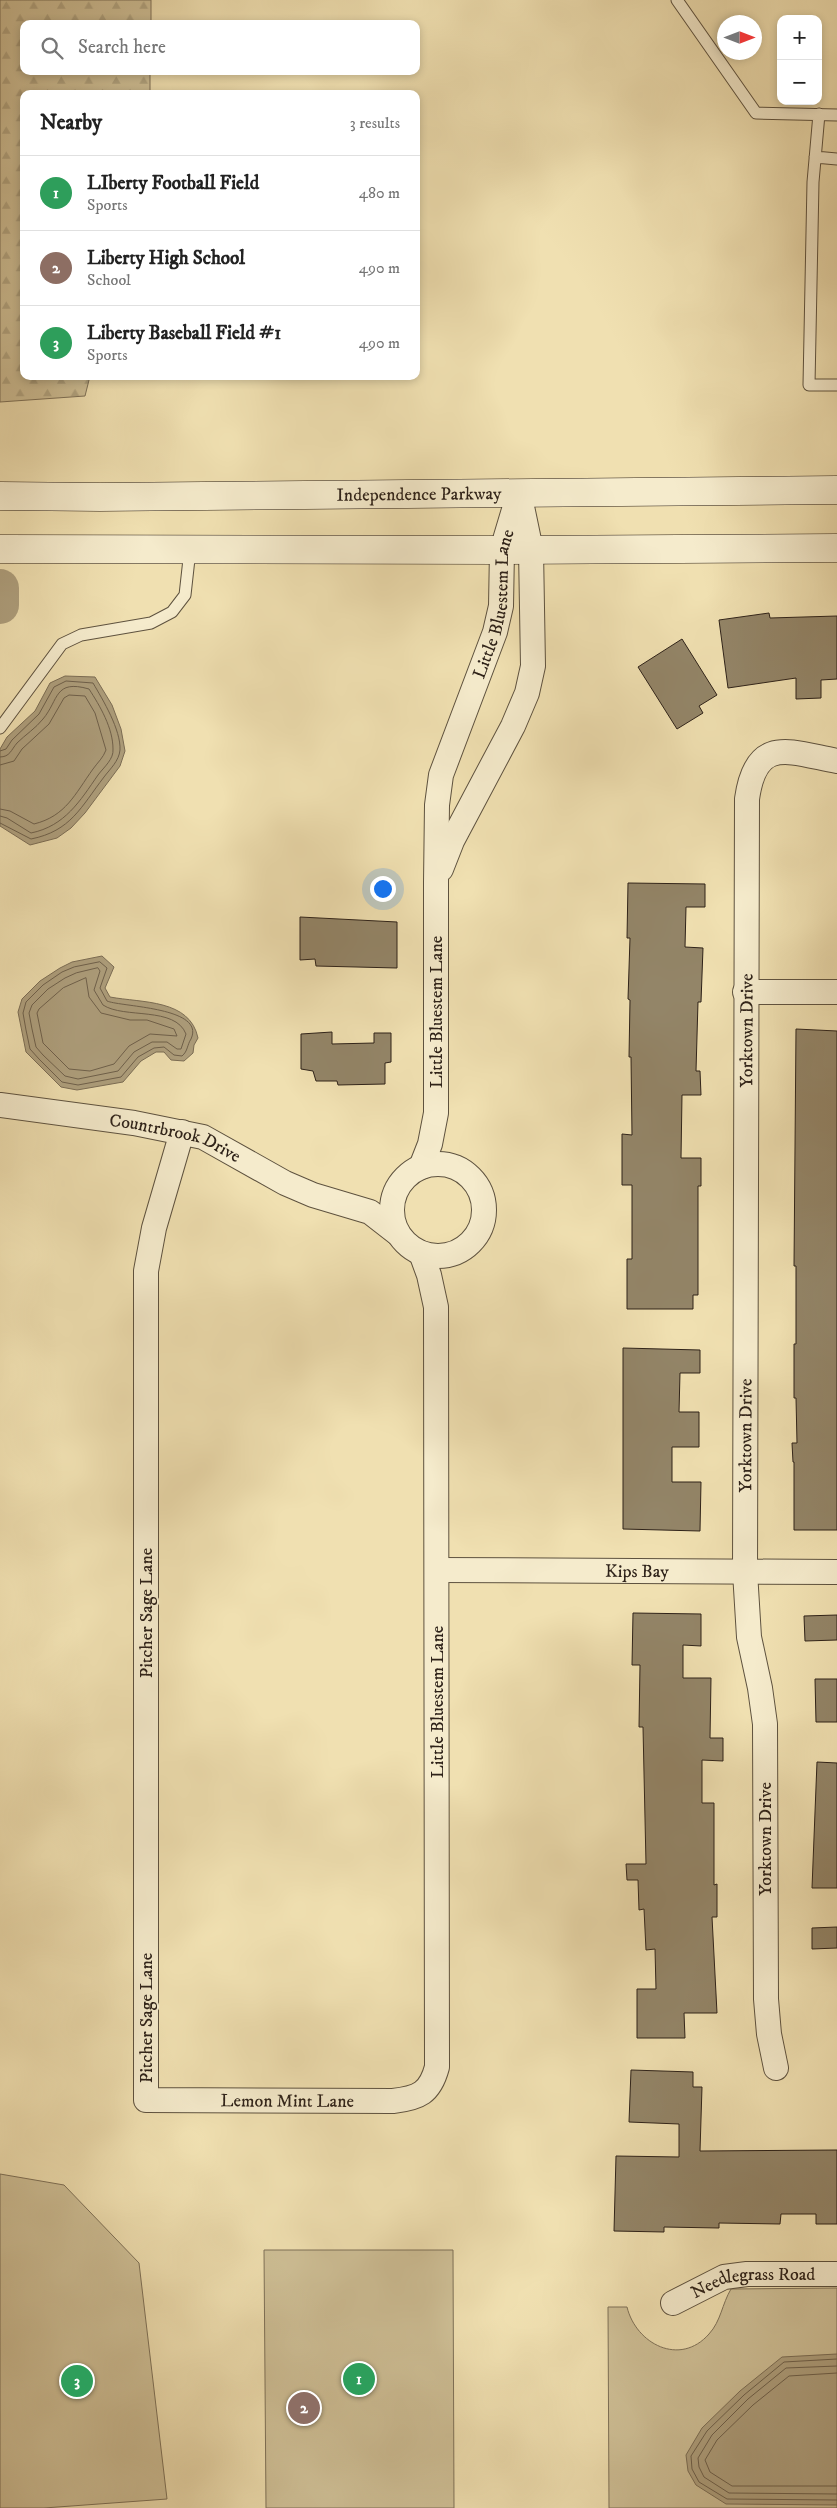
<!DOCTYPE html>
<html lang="en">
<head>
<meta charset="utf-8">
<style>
  :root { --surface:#fff; --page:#f6f6f6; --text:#222; --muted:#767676; --line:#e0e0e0; --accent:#0b8043 }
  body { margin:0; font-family:"IM FELL DW Pica",serif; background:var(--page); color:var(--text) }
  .controls { position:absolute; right:15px; top:15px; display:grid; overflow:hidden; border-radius:10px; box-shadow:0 2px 8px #0003 }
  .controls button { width:45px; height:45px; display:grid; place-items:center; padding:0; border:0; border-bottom:1px solid var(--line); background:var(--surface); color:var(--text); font:25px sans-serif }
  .compass { position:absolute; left:717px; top:15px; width:45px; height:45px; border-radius:50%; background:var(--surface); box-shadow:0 2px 8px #0003; rotate:90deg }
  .you { position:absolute; left:382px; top:888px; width:18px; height:18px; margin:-12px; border:4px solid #fff; border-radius:50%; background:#1a73e8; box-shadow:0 0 0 8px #1a73e833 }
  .badge { display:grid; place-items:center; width:32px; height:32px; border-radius:50%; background:var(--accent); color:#fff; font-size:16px; font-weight:700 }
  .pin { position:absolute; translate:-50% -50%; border:2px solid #fff; box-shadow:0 1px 5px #0006 }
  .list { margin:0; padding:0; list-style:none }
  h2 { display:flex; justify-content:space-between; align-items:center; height:65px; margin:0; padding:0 20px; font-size:21px }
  h2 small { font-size:16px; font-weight:400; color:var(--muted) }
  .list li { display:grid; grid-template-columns:32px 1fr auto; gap:15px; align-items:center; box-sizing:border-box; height:75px; padding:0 20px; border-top:1px solid var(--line) }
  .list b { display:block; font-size:19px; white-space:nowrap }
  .list p { margin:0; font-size:16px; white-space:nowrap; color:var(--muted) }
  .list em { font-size:16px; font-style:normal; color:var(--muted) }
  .icon { flex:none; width:28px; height:28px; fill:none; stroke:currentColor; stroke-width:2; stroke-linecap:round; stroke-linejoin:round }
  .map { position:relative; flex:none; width:837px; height:2508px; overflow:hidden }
  .search { position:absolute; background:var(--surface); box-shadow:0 2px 8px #0003; left:20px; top:20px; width:400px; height:55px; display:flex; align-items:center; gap:12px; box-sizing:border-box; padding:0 18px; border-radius:10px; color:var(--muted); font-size:19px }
  .panel { position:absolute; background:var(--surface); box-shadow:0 2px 8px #0003; left:20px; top:90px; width:400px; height:290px; border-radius:10px }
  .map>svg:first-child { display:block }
</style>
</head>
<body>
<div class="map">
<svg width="837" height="2508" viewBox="0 0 837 2508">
  <defs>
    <pattern id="forest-firs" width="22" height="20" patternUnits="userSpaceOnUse" patternTransform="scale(1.25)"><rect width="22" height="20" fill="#cfc097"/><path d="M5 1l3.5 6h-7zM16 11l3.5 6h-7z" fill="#b2a582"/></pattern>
  </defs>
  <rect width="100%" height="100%" fill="#f0e0b1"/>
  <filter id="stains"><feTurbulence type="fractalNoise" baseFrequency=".004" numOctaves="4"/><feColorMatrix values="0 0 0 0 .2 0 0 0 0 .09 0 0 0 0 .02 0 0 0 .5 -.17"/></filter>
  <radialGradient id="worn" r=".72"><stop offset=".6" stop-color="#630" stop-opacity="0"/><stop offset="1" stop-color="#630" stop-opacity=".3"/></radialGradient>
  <path fill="#cfc097" stroke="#7e7158" d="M0,2174L64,2185L139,2263L167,2499L44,2508H0Z
    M264,2250H453L454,2508H266Z
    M837,2288V2508H609L608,2307H627C636,2344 680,2367 709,2334C721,2321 722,2304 731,2289Z"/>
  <path fill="url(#forest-firs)" stroke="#7e7158" d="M0,0H151V24H24V71H150V94H24V376H90L85,396L0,402Z"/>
  <path fill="#ae9f7d" stroke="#7b6d55" d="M65,676L95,677L112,705L121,729L125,751L120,766L85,813L71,828L57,838L30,845L0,826V749L7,737L35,711L50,683Z
    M102,956L114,967L105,988L110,997C142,1003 190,999 198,1038L194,1045L193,1053L184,1061L171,1060L164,1052H156L141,1061L123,1082L77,1090L61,1087L26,1052L18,1012L22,999L40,981L60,968L72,962Z
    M837,2354V2505L726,2504L696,2485L688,2471L686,2455L702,2428L740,2391L782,2357Z"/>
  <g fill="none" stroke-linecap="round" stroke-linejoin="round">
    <path stroke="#6e604b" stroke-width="1" d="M0,751L6,749L12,740L39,714L54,687L66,681L93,683C103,700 121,730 120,750C119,761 110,769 104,777C81,807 71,831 31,839L0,823
      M0,757C10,757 11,750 17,743C25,735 36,728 43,719C59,700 54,679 89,689C100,706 113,728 113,749C114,759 104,767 98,775C80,801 65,826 31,833L7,818L0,816
      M0,765L14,761L22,749L49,724L64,698L69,695L85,696L95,713L106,750C103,758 98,762 93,769C75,794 66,816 34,824L10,811L0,809
      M100,962L107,968L100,988L107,1001C121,1007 206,1007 191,1039C187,1045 188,1051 182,1056L174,1055L164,1047L154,1048L138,1057L121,1077L78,1085L62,1082L39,1059L30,1049L26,1030L23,1013L26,1002L43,985L62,972L74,967Z
      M98,968L100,971L94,990L103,1005C124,1019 175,1006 186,1034L181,1049H177L167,1042H152L134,1052L118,1071L78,1079L65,1076L43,1055L36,1047L32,1029L29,1013L32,1005L48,989L65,978L76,973Z
      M86,978L89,997L101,1013L130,1020H147L174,1029L177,1036L150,1034L129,1046L114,1064L90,1071L69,1069L43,1043L37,1013L39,1009L63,988Z
      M837,2359L784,2362L744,2395L707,2431L691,2456L692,2469L699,2482L727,2499L837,2500
      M837,2366L786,2368L748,2399L712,2435L698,2458L699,2467L704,2477L729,2493L837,2494
      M837,2373L789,2376L753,2405L717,2440L705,2460L710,2472L732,2486H837"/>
    <path stroke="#ae9f7d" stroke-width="38" d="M0,588V605"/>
  </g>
  <path fill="#938568" stroke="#2e2219" d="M769,613L770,618L837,616V679L821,680V698L796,699V678L728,688L719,620Z
    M682,639L717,695L699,706L703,713L677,729L638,667Z
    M628,883L705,884V907H686L685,947L703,948L701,1002H698L696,1071H700L701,1095H682L681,1158H701V1186H698V1295H693V1309H627V1259H632V1185H622V1134L632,1135L631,1057H629L630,1000L628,999L630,938H627Z
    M300,917L397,922V968L316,966L315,959L300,960Z
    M796,1029L837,1031V1530H794V1462H793L792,1443H797L796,1398H794V1344H796V1266H794Z
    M332,1032V1044L374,1043V1033H391V1062L385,1063V1084L338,1085L337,1081H316L313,1071L301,1069V1034Z
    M623,1348L700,1350V1373H680L679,1412H699V1447H672V1482H701L700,1531L623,1529Z
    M633,1613L701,1614V1646L683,1645V1678H711L710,1738H723V1761L702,1760V1803H714V1885L717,1884V1917H712L717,2013H684L685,2038H637V1989H656L655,1949L646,1950L644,1909L639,1910L638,1880H627L626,1864H646L643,1727H639L640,1665H632Z
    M837,1615V1640L805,1641L804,1616Z
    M815,1679H837V1722H816Z
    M817,1762L837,1763V1888H812Z
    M837,1927V1948L812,1949V1928Z
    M631,2070L693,2072V2087H702L700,2151L837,2150V2224H816V2214H781L780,2224L719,2223V2228L664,2227V2232L614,2231L616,2156L679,2157V2124L629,2122Z"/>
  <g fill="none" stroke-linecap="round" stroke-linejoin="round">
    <g stroke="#5e523f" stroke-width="13">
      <path id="lane" d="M677,0L756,113L837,115
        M819,114L813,182L809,385H837
        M815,157L837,159
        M0,728L62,644L81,635L151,623L172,612L185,595L190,550"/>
    </g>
    <g stroke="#5e523f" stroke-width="26">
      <g id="street">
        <path d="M441,869L452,841L513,726L527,693L533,666L531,550L520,497"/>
        <path d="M745,992H837"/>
        <path id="s1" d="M0,1105L134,1123L203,1137L285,1183L313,1195L370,1212L397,1233"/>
        <path id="s2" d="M182,1132L154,1228L146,1271V2100L393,2101C419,2098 430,2093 437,2067L436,1307L429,1275L421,1253"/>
        <circle cx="438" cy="1210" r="46"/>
        <path id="s3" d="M421,1167L430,1144L436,1113V882L437,805L441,775L495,632L501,606L502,550L519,493"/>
        <path id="s4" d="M437,1570L837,1572"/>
        <path id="s5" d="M776,2068L769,2034L766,1999L765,1724L760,1688L749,1637L745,1572L747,799C756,735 789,752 837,761"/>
        <path id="s6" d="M673,2303L724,2277L747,2274H837"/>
      </g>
    </g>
    <g stroke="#2e2219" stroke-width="29">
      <g id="secondary">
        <path id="s7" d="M0,496L100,497L837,490"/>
        <path d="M0,549L502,550L837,548"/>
      </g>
    </g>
    <use href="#lane" stroke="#f5ebcc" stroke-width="11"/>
    <use href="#street" stroke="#f5ebcc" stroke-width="24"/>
    <use href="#secondary" stroke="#f5ebcc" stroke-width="28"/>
  </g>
  <g text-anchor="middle" stroke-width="4" stroke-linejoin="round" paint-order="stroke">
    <g font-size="18" fill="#2e2219" stroke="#f5ebcc">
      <text dy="6" stroke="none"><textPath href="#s7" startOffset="419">Independence Parkway</textPath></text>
      <text dy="6" stroke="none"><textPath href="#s3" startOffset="575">Little Bluestem Lane</textPath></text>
      <text transform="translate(436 1012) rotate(-90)" y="6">Little Bluestem Lane</text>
      <text dy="6" stroke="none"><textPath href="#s5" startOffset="1040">Yorktown Drive</textPath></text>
      <text dy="6" stroke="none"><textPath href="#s1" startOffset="179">Countrbrook Drive</textPath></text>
      <text dy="6" stroke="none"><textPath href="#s5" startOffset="635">Yorktown Drive</textPath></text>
      <text dy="6" stroke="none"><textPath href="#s4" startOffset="200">Kips Bay</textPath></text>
      <text transform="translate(146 1613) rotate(-90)" y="6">Pitcher Sage Lane</text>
      <text transform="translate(437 1702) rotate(-90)" y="6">Little Bluestem Lane</text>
      <text transform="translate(765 1839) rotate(-90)" y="6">Yorktown Drive</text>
      <text transform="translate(146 2018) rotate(-90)" y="6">Pitcher Sage Lane</text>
      <text dy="6" stroke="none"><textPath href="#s2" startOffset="1114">Lemon Mint Lane</textPath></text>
      <text dy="6" stroke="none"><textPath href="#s6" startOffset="85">Needlegrass Road</textPath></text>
    </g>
  </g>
  <rect width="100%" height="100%" filter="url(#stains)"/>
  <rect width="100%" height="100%" fill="url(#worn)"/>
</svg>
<div class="controls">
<button>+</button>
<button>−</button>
</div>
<svg class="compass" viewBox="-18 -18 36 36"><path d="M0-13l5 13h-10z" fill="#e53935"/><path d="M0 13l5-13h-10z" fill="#767676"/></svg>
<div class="you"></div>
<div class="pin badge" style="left:359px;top:2379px;background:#2e9e5b">1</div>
<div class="pin badge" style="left:304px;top:2408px;background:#8d6e63">2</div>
<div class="pin badge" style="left:77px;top:2381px;background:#2e9e5b">3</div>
<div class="search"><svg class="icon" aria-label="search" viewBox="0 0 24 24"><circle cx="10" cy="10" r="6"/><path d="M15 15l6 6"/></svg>Search here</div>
<section class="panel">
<h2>Nearby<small>3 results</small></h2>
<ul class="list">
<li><span class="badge" style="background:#2e9e5b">1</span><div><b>LIberty Football Field</b><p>Sports</p></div><em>480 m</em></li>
<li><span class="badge" style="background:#8d6e63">2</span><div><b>Liberty High School</b><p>School</p></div><em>490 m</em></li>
<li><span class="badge" style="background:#2e9e5b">3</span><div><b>Liberty Baseball Field #1</b><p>Sports</p></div><em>490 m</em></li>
</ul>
</section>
</div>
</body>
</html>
